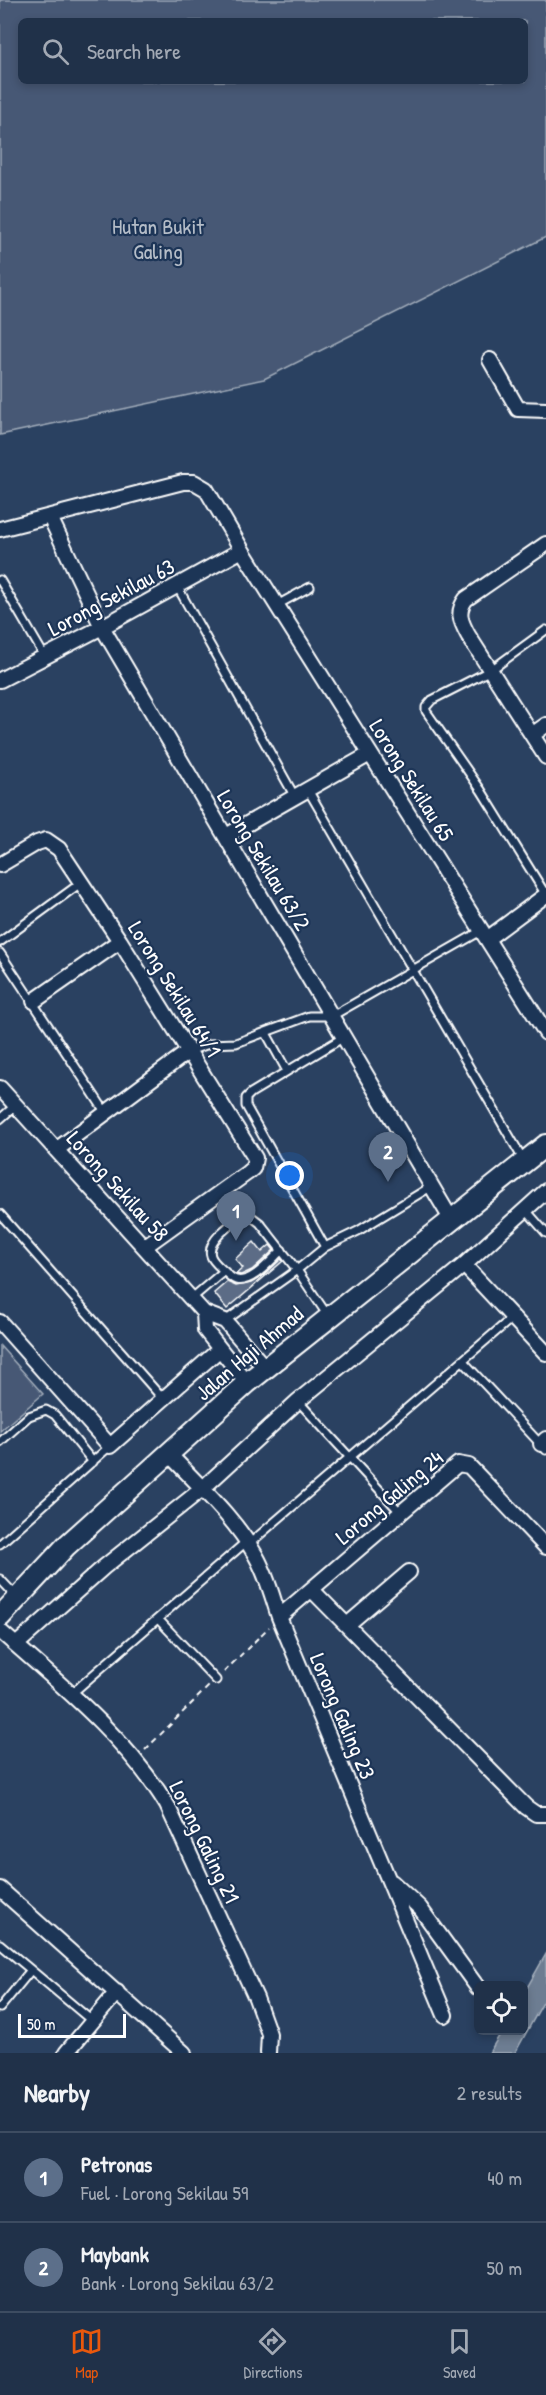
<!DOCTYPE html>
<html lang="en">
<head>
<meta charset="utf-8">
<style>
  :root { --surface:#203149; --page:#2d3d53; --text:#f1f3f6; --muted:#a2a9b4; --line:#3d4c61; --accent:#ea580c }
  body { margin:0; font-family:"Patrick Hand",sans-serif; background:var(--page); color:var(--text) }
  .controls { position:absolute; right:18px; bottom:18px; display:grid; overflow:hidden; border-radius:9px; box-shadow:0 3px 9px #0003 }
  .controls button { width:54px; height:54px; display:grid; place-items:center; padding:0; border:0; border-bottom:2px solid var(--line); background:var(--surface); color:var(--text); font:30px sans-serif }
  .scale { position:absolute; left:18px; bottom:15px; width:108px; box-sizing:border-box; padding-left:6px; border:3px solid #fff; border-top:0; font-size:16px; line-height:21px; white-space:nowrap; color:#fff; -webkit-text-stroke:4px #1d3557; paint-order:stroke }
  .you { position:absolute; left:290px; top:1176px; width:21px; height:21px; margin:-15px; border:4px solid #fff; border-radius:50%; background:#1a73e8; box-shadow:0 0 0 9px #1a73e833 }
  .badge { display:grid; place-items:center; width:39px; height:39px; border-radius:50%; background:var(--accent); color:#fff; font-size:20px; font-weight:700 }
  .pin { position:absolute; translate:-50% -50px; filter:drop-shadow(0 2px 3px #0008) }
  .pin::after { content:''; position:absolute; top:32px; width:21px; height:18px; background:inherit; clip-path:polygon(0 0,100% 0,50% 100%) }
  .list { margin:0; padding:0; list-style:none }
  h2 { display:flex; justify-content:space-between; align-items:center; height:78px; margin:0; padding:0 24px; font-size:26px }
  h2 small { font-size:20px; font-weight:400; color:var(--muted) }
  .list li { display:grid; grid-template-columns:39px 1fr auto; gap:18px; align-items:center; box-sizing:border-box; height:90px; padding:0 24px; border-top:2px solid var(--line) }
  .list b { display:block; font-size:22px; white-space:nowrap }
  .list p { margin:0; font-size:20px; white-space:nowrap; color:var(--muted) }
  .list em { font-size:20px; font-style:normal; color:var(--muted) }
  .icon { flex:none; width:33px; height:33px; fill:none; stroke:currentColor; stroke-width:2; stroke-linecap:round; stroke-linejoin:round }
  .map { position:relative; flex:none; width:546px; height:2053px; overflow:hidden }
  .search { position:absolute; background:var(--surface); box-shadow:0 3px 9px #0003; left:18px; right:18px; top:18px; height:66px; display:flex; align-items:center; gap:15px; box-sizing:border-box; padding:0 21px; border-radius:9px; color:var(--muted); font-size:22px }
  .sheet { height:258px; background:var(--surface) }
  nav { display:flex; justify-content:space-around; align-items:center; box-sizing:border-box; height:84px; border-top:2px solid var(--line); background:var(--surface); font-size:16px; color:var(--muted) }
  nav a { display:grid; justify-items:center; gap:3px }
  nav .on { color:var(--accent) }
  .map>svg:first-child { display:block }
</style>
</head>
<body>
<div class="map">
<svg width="546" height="2053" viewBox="0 0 546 2053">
  <rect width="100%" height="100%" fill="#2a4161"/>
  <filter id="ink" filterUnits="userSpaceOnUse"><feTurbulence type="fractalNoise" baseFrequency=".0167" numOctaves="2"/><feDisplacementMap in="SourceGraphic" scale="12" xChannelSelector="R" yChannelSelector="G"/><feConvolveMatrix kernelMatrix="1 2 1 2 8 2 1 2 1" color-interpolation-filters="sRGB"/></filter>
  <g filter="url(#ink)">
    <path fill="#465975" stroke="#a2acba" stroke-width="1.5" fill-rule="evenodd" d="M0,0H546V237L264,379L0,435ZM21,21H525V81H21Z
      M0,1346L43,1394L0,1431Z"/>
    <path fill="#6d7d92" stroke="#a7b1be" stroke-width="1.5" d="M546,1954V1997L515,2053H489L502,2031L524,2030V1993Z"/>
    <path fill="#5b6c86" stroke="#fff" stroke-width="1.5" d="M254,1242L262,1252L270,1245L274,1250L252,1270L241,1275L236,1274L243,1268L235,1259Z
      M281,1259L283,1261L227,1309L214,1293L227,1282L236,1286L251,1283L264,1275Z"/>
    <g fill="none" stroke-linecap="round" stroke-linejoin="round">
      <g stroke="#fff" stroke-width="11">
        <path id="lane" d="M0,580L45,657
          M177,586L295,797
          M277,605L310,587
          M546,630L491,670L432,700L426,707V711L481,790L546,895
          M308,790L524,1161
          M0,942L82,882
          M0,953L106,1113
          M266,1033L287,1071
          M344,1037L251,1093L246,1098V1106L325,1247L358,1231L432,1186
          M189,1051L209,1044L236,1043L309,1016H332L481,931
          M0,1119L16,1105
          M525,1209L546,1233
          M0,1214L163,1399
          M224,1271C228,1275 232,1279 236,1280C252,1284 271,1260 282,1250
          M191,1299L224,1271C220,1267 213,1262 211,1256C206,1241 230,1225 240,1218L252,1217L260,1223L297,1270L325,1247
          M225,1321L297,1270L328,1316
          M463,1361L546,1450
          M298,1401L400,1512
          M0,1442L29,1416L46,1410L55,1415L93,1462
          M0,1544L110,1446
          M249,1544L513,1317
          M0,1579L17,1597
          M158,1619L216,1680
          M70,1695L247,1541
          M0,1944L92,2021
          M0,2008L31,1970"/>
      </g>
      <g stroke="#fff" stroke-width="18">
        <path id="street" d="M490,360L518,409L546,410
          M50,517L102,627L451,1219
          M0,529L183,482H194L206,489L242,550L546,1033
          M546,544L466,599C456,612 461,622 468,635L546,757
          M0,680L102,627L242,550
          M532,735L546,725
          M226,836L370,754
          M0,865L37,843L46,840L59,849L120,941L255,1158L253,1168L247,1173L144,1247
          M487,939L546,895
          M34,1001L120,941
          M0,1088L204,1313L225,1321L266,1369
          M56,1150L189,1051
          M464,1265L546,1353
          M204,1313L205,1330L247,1383
          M0,1322L110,1446L220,1349
          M541,1444L546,1439
          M169,1454C199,1486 234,1517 256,1556C267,1575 272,1596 279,1617L445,2015
          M312,1590L526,1807L536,1814H546
          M279,1617L458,1464L469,1466L546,1547
          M347,1625L409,1572
          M0,1631C59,1683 126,1737 167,1805L256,1998L269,2034L268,2053
          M16,1645L104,1567L202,1489L298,1401L464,1265L546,1191
          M392,1882L420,1908L478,1988
          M0,1889L184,2053
          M66,2053L117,1992"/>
      </g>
      <g stroke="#fff" stroke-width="24">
        <path id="secondary" d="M0,1617L66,1546L247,1383L546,1145"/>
      </g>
      <path stroke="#fff" stroke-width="2" stroke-dasharray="6 4.5" stroke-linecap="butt" d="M224,1672L269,1627
        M145,1750L209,1686"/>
      <use href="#lane" stroke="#1d3557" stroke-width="7"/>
      <use href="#street" stroke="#1d3557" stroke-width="14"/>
      <use href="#secondary" stroke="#1d3557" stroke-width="20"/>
    </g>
  </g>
  <g text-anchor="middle" stroke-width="4.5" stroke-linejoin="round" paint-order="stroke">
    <g font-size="22" fill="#b5bdc8" stroke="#1d3557">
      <text x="158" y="234">Hutan Bukit<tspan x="158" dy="25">Galing</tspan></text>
    </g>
    <g font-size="22" fill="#fff" stroke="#1d3557">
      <text transform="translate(111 597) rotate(-28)" y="8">Lorong Sekilau 63</text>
      <text transform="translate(412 780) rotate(58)" y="8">Lorong Sekilau 65</text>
      <text transform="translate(264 860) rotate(59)" y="8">Lorong Sekilau 63/2</text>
      <text transform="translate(175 989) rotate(58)" y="8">Lorong Sekilau 64/1</text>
      <text transform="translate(118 1186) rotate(48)" y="8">Lorong Sekilau 58</text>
      <text transform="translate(249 1353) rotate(-40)" y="8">Jalan Haji Ahmad</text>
      <text transform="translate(389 1497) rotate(-40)" y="8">Lorong Galing 24</text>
      <text transform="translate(343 1716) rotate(67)" y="8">Lorong Galing 23</text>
      <text transform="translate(205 1842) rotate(64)" y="8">Lorong Galing 21</text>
    </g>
  </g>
</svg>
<div class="controls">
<button><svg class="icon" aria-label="locate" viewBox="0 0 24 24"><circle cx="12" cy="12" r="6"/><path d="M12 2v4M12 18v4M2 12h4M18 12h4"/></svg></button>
</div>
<div class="scale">50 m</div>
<div class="you"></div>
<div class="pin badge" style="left:236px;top:1241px;background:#5c6f8a">1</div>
<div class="pin badge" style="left:388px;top:1182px;background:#5c6f8a">2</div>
<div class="search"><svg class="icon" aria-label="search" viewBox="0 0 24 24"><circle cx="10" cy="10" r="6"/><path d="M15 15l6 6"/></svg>Search here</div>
</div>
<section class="sheet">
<h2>Nearby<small>2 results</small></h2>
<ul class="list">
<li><span class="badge" style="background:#5c6f8a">1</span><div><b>Petronas</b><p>Fuel · Lorong Sekilau 59</p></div><em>40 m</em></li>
<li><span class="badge" style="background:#5c6f8a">2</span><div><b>Maybank</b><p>Bank · Lorong Sekilau 63/2</p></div><em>50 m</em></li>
</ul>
</section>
<nav>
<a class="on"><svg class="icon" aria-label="map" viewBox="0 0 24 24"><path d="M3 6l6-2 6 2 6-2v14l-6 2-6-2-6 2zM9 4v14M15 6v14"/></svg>Map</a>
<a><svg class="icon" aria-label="directions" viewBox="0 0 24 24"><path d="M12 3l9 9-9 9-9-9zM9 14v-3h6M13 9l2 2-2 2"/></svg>Directions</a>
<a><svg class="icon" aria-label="saved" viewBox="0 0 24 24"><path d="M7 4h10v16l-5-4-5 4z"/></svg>Saved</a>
</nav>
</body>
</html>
